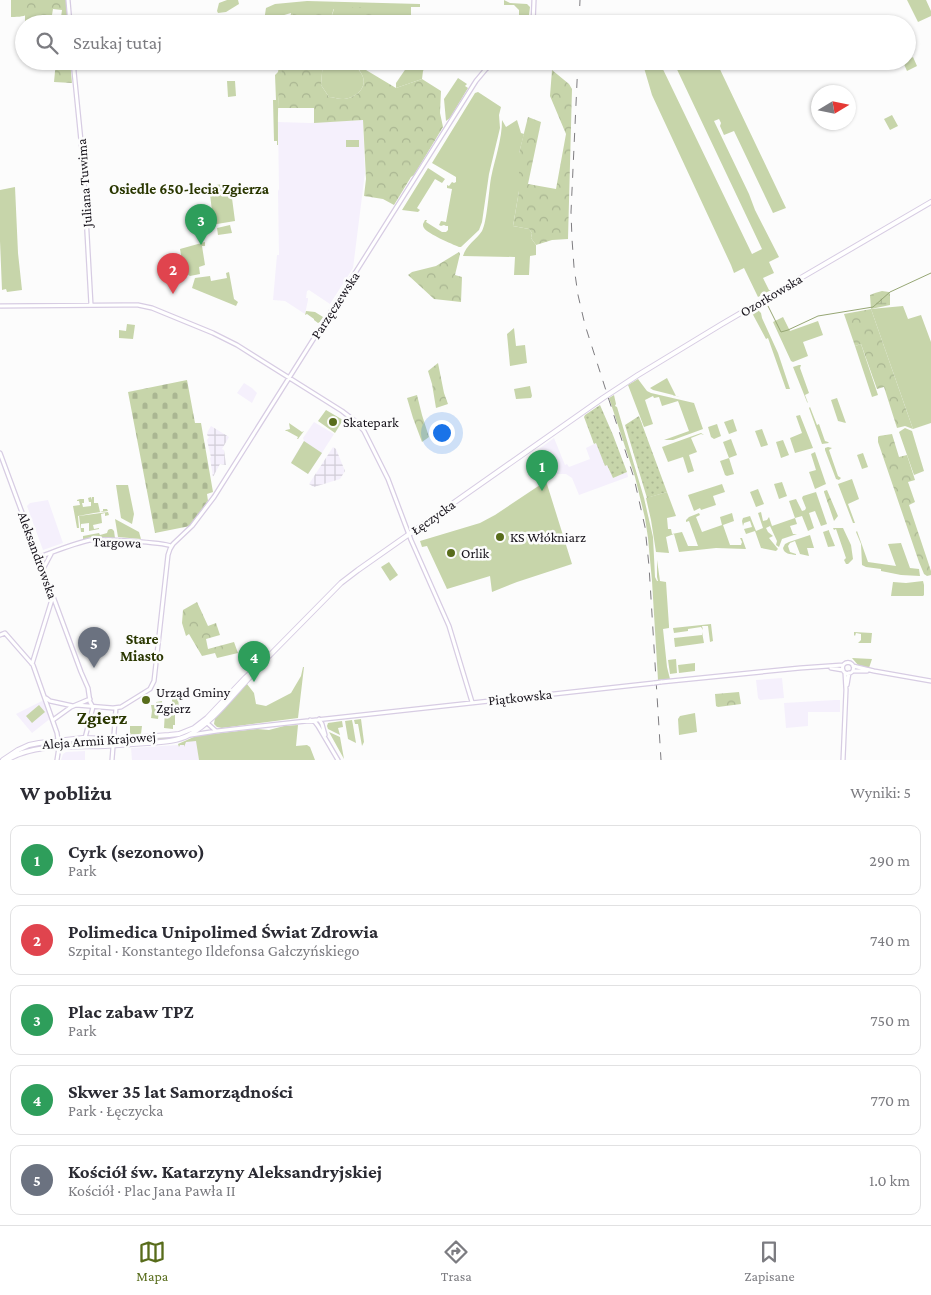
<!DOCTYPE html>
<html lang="pl">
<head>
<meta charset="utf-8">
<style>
  :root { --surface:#fff; --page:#f2f2f3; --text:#2b2b33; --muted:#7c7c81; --line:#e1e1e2; --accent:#586c1b }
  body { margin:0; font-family:"Crimson Pro",serif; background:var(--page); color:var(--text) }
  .compass { position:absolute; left:811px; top:85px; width:45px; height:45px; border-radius:50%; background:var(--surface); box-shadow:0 1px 4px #0004; rotate:80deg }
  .you { position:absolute; left:441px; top:432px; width:18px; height:18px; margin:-12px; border:4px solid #fff; border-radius:50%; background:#1a73e8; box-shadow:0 0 0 8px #1a73e833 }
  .badge { display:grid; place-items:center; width:32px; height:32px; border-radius:50%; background:var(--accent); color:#fff; font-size:16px; font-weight:700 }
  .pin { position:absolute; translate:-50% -41px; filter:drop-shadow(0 1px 2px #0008) }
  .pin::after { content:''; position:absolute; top:26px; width:18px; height:15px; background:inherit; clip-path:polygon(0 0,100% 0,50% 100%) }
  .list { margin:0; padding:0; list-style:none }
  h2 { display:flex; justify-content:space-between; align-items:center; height:65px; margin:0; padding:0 20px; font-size:21px }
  h2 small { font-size:16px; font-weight:400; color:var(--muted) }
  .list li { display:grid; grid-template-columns:32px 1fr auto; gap:15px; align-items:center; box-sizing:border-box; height:70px; margin:0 10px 10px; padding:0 10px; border:1px solid var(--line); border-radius:10px }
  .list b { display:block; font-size:19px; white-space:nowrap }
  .list p { margin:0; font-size:16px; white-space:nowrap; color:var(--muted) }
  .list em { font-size:16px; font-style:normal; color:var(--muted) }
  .icon { flex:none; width:28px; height:28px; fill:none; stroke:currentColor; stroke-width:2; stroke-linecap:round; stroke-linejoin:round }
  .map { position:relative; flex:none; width:931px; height:760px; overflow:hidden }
  .search { position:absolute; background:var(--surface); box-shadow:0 1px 4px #0004; left:15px; right:15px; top:15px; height:55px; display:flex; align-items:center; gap:12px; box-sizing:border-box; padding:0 18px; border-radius:28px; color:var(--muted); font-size:19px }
  .sheet { height:465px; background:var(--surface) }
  nav { display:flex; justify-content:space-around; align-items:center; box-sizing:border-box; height:70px; border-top:1px solid var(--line); background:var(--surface); font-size:14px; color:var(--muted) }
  nav a { display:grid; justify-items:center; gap:2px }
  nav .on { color:var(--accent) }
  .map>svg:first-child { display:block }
</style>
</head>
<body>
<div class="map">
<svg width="931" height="760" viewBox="0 0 931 760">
  <defs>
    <pattern id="industrial-grid" width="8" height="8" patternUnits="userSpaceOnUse" patternTransform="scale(1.25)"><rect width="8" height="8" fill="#f5f0fc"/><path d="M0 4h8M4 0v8" fill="none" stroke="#d1cdd7"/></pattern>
    <pattern id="forest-crowns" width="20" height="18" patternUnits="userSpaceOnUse" patternTransform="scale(1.25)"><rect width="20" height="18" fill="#c7d5aa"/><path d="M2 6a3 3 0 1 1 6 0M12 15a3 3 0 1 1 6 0" fill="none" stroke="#aab692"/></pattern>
    <pattern id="wetland-marsh" width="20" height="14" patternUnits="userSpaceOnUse" patternTransform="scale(1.25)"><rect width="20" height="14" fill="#c7d5aa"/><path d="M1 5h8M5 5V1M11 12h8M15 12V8" fill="none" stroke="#aab692"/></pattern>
    <pattern id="cemetery-stones" width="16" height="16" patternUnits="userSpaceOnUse" patternTransform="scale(1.25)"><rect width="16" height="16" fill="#c7d5aa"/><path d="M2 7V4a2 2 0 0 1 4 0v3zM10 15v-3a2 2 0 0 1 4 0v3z" fill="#aab692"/></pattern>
    <pattern id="garden-dots" width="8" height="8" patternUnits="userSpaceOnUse" patternTransform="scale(1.25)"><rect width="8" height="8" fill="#c7d5aa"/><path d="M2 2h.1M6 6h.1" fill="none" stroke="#aab692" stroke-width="1.8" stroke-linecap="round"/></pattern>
  </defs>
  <rect width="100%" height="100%" fill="#fcfcfc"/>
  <path fill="#f5f0fc" d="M363,120L365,173L353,268L330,304L309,290L307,291L306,298H308V300L305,314L285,301L273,300L277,255H279L278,191L279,189L278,122L310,123Z
    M244,383L252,388L257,393L252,403L237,393Z
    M314,422L334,434L309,473L308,474L291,462L304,441L303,438Z
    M554,438L565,465L567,464L569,467L590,459L586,448L596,443L605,465H607L613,478L627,472L628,477L579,495L572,478L566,474H554L550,477L539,449Z
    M48,500L63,543L43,550L27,506L30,503Z
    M782,678L784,698L760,700L758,698L756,680Z
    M44,700L51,718L32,733L16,714Z
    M835,700H840V712H808V726L786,728L784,703Z
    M196,736L199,760H132L131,748L178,745Z
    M85,751V760H61L63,754L66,752Z"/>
  <path fill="url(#industrial-grid)" d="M211,426L229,437L222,449L224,450L226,465L220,464L213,477L210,458L211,457L207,440L209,437L207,435L208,431Z
    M333,447L336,449L345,471L340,479L314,487L309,484Z"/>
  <path fill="#c7d5aa" d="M11,0H41C30,14 29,17 11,17Z
    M227,0H238L239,4L226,12L218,13L217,11L219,3Z
    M504,0L510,3L527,4L530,7L529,15L528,16L519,15V10L514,5H504Z
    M907,0H926L931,11V16L918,22Z
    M307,1L420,4V7H411V24H378L374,18L347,8V24H329L334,9L293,14L291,24H289L291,13L264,21L266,8L275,4Z
    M695,15L699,24H677Z
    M188,16L184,24H161Z
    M913,57L917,66L907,71L903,62L907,61V60Z
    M280,61H284C277,91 278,115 278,145H277V141H274L273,100H276L275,75L278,72Z
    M323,61H353V64C356,67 359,70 361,73C370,87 355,99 342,99C338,99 333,97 329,97L321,85Z
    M411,61H429L423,71L422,79L396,88V83Z
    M642,61H659L752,254L762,249L673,61H716L786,208L773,213L734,131L724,135L720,126L721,123L719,119L714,121L749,194L755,210L779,257L769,262L774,273L763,278L769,290H771L758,297L744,268L734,273L731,265L652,95Z
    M458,78L467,84L465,86L468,88L450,118L446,121L444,99Z
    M227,81H235L236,96L228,97Z
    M478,92L501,107L499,115L500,128L489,174L482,222L479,230L461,247H459C452,244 428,234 424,228C423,227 423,225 423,224L425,220H427L426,222L442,232H446L448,230V226H446L444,225L441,226L439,225L441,221L446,222L452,189L447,188V185L449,186L452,182L454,183L456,182V177L432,163L475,93Z
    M892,115L898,126L890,130L884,119Z
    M502,120L506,127L517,120L521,133L524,134L519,153V191L513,226L529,229L532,233L531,238L536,245V255L530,256L529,275H514L515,257L463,256C466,245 476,240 482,231C487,222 489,189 491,178C495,158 502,140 502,120Z
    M346,140H359V147H346Z
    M428,168L445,179L442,183L435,179L417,208L420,210L418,212L402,210Z
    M230,183L235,221L205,226L204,213L212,211L209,186Z
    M15,187L18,253L22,290L7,292L6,289L2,290L0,241V190Z
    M230,225L232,233L218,235L217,228Z
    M205,242V246H202L205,265L199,267L200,274L190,276L184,272L180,249Z
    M229,272L234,299L238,302L236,306L192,288L195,278L210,276L211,281L227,278L226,273Z
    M903,306L908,319L921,315L931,342V423L913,429L871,309Z
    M755,309L758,310L761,313L762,318L778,353L790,389H786L768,338L766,339L751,311Z
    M306,311L315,312L323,317L320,322L318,323L314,320V319L307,314L305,315Z
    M783,317L790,331L818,321L823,335L803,342L808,356L793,362L791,361L773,322Z
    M127,324L135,325L133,339L119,338V330L126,331Z
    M514,328L516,346L525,345L527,363L510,366L507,334Z
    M861,344L878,395L872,397L855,346Z
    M799,365H801L800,368L809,393L805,395L808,403L807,402L793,367Z
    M667,378L676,396L681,397L653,390L650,388Z
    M638,379L647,391L651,393L694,403L703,429L673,440H664L689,431L678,401L662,406L659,397L654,398L653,396L645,400L653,424L644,427L628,385Z
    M530,386L532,396L531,398L516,399L514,389Z
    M614,395L616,404L615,406L617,407L644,498L653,537L655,577L657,581H658L657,577V560L660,581L666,582L669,626V628L663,629L667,667L670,679L658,680L652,581L648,538L645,518L635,477L609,398Z
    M837,398L846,423L838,421L831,400Z
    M810,407L817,425L819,424L825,441L828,442L829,443L822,444L809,408Z
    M326,410L343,420L335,433L318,421Z
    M800,415L813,448L795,453L790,438L802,433L796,416Z
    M733,419L737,431L729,434L724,422Z
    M289,423L302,432L304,431L298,439H297L298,437L287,431H285L286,430L290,429Z
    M717,424L721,436L714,439L711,437L708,427Z
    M905,428L912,431L924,471L914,475L899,432Z
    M762,429L768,445L761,447L755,431Z
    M701,433L704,435L701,434L691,438L697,452L689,455L694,471L688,473L683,457L668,462L662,447Z
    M731,439L737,455L729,458L734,474L727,476L725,475L720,461L729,458L723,442Z
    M783,440L789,455L781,458L776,442Z
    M304,441L322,453L308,474L291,463Z
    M828,447L832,448L829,450L838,476L841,478L839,480L836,479L825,450V448Z
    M815,452L826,484L815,489L809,472L816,470L811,454Z
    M863,453L868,467L862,469L857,455Z
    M852,479L859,499L848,504L855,523H853L838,484Z
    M546,481L572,564L517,582L492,592L490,576L447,589L427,546L422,547L420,541L480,523L495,515Z
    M782,482L787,496L779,499L774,484Z
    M722,484L725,492L713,496L716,505L701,510L700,508L694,511L688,495Z
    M116,485H128L134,514L132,524L121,518Z
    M758,489L764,504L756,507L750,492Z
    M667,492L676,516L667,518L668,529H671L672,534L682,532L688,546H698L689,521L686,522V520L689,517L699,513L700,515L696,517L702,532L722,525L720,517L732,513L734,521L723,525L730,545H741L742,542L740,538H742L746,549L716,548L679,552L674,534L666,537L669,553L656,552L651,520L646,498Z
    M816,492L827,524L821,526L815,511L809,513L814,528L808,531L802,516L795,518L797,524L790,526L793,534H797L782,539L779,547L776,545L777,541L770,526L766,528L768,532L773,536L769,538L778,549L776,551L761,548L755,531L746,534L744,529L752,527L750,521L744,523L743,526L742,521L743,518L750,516L756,531L763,528L758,513L761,512L763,521L767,520L769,517L772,526L795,518L789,501L796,499L802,511L805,510L806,508L802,498L803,496Z
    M91,497L92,500V497H94V503H98L100,512L103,511V509H107L108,511L94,513L92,500L94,513L78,516L79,528H77L73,506L80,505L79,501H77V500L80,499L81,505L80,499H84V503H82L83,507L91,506V502H89L88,498Z
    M108,512L109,515L105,516V513L101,514L102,523L93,525L94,529L99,528V529L89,531V523L81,524V528H84V532H81L79,516Z
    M115,519L139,532L141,539L118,537Z
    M833,528H843L851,545L853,559L848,564H846L844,560L846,558L836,529L834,530Z
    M110,529H112L114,531L115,538L91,537L83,540V536L99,533L100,535L107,533L108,530Z
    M829,530V531L835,546L828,547L823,532Z
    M857,531L868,562L896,566L888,544L901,543L910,568L919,569L920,576L901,575L881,571V569L866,567L862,565L861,544L856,532Z
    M810,535L814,548H807L809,556L800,554L795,541L790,543L788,546L790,552L796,554V555C790,554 784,554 783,548L785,544L789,542Z
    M389,562L398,575L390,581L381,567Z
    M923,581L924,585V595L923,596H891L893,582L906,583Z
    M711,624L713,641L710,642L708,626H702L703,630L701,627L688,629V631L674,633L673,628Z
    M702,632L704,643L675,647L674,638L702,635Z
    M854,632L872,633L871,643H858L861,640V634L856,633L855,636L854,635Z
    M852,658L872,659L869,668L858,665Z
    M676,659L677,673L670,674L668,660Z
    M695,663V671L679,673L678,665Z
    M303,667H304L298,718L222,728L217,727L214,724L215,718L247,684L254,693L256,704L266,706L291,693L301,676Z
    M178,694L179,711H172V695Z
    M162,701V705L165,706L164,711H159L158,719L151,718L152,711L151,705H156V702Z
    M39,705L45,712L32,723L26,716Z
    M165,711L171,712V715H175V725H173V729L164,728Z
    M695,713L697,732L679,735L678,719L680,716Z
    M361,719L364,742L362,746L358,724H355L354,720Z
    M352,720L353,725L350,726L353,725L356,743L348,739L345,721Z
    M342,721L343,727L338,728L340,735L328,729L327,726L328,723Z
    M202,725L187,734L178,738L124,743V740C153,738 175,740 202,725Z
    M298,725L296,746L307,745L310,747L315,760H199L196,741L186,742L184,747V745H180L179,747L178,744L196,736L203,735L257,729L269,730L284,726Z
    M130,726H142L141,734L130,735Z
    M329,732L340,737L344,759Z
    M86,741L106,742V744L69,745L68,743Z"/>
  <path fill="url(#forest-crowns)" d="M25,0H66L68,24H60L62,10L53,9L51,21H44L39,24V22L25,21Z
    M363,7L375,9L374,18L378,24H347V8Z
    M334,8L329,24H291L293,13L303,9Z
    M56,61H70L72,83L54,82Z
    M284,61H323L321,85L329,97C333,97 338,99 342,99C355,99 370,87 361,73C359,69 356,66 353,64V61H361V67L396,88L422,79L441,91L440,113L443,127L414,175L411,177L394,205L383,199L364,196L366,179L363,120L314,123V108H278L279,82Z
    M552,70L569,84L572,89L568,239L552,240L536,245L531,238L532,233L529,229L513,226L519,191V153L528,117L541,122L528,184L556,189L566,134L550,96Z
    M459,252L460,254L455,275L462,277L461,302L434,299L408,275L412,272L436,266Z
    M871,309L907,412L913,429L905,426L897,428L884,387L877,389L861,344L855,346L844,314Z
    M438,363L444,393L448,404L436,408L432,384L428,371Z
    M417,395L422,415L429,437L422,442L413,418L407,398Z
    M892,434L899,457L907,455L915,480L908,482L915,502L909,505L931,571V575L927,576L924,574L919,562L878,442V437L879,436Z
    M827,490L838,516L834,521L824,492V491Z
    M197,602L208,626L216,623L220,635L206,639L208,649L234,642L238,653L217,658L215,653L202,656L189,634L186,636L182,623L183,610Z
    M739,692L741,704L718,707L716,706L715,694Z"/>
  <path fill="url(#wetland-marsh)" d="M882,291L889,292L890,294V305L871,309L870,295L875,293Z"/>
  <path fill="url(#cemetery-stones)" d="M187,380L195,423H201L213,492L207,494L208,501L190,526L155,533L128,392Z"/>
  <path fill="url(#garden-dots)" d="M600,405L613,435L627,472L613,478L607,465L605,466L596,443L594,444L584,417L585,415Z
    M639,416L667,492L647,498L625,425Z"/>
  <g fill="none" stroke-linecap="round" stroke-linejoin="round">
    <path stroke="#96a674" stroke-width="1" d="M768,306L781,332L788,330L818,316L873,307L890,292L931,273"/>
    <g stroke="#d7cce3" stroke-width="5.5">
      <path id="secondary" d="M68,0L70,24
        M533,24L534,0
        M73,61L83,161L91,305
        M0,306L124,305H138L152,308L213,333L237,345L342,411L355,421L364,431L388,479L411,540L449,626L472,702
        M0,453L81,672L88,688L90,702L93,707L85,738
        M39,557C53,552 75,543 90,540C101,539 162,542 171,546
        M43,569L51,554
        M0,635L5,633L33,665L57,733L59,747L57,760
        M842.5 668a5.5 5.5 0 1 1 11 0a5.5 5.5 0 1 1-11 0Z
        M32,664L53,596
        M853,666L874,671L931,681
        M831,668L843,670
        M853,671H867
        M661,682L800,668L843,665
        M847,685L849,673
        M46,698L50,701L73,706
        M76,705L113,708L121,707L150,689L154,681L168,555L170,549L173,544L192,526L214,497L476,81L486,69L496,61
        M319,719L322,724L325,735
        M53,720L71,707L90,699
        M310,720L315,722L318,726L338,760
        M206,722L216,731
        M191,735L217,731L270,725L654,683
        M112,760L116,708
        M843,760L846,690L845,673"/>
    </g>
    <g stroke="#d7cce3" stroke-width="6">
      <path id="primary" d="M3,760L18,750L29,745L39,743L83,738L114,739L169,735L179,734L194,728L207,718L245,678L270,655L341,583L358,570L603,398L638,375L722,324L931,202
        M7,760C34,743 75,747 105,746C119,745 133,744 147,743C161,742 176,742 189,735C213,722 231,697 250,677"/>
    </g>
    <use href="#secondary" stroke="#fff" stroke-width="3"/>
    <use href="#primary" stroke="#fff" stroke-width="4"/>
    <path stroke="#7e7c80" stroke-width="1" stroke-dasharray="9 9" stroke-linecap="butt" d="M579,24L580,0
      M578,61L571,212L572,239L574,267L578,295L585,325L634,478L645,527L649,566L661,760"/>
    <g stroke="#d7cce3" stroke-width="5.5" stroke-linecap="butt">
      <path id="secondary-bridge" d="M654,683L661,682"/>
    </g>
    <use href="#secondary-bridge" stroke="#fff" stroke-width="3"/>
  </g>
  <g fill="#586c1b" stroke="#fcfcfc" stroke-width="2">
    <circle cx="333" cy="422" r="5"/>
    <circle cx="500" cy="537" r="5"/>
    <circle cx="451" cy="553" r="5"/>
    <circle cx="146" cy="700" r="5"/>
  </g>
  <g text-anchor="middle" stroke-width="5" stroke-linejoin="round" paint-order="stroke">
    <g font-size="14" fill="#16121a" stroke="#fcfcfc">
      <text transform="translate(84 183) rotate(-94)" y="5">Juliana Tuwima</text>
      <text transform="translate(771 295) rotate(-31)" y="5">Ozorkowska</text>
      <text transform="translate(335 305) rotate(-57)" y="5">Parzęczewska</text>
      <text transform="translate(433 517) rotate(-35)" y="5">Łęczycka</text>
      <text transform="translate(117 542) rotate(2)" y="5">Targowa</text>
      <text transform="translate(38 555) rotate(70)" y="5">Aleksandrowska</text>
      <text transform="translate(520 697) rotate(-6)" y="5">Piątkowska</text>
      <text transform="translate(99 740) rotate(-4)" y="5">Aleja Armii Krajowej</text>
    </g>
    <g font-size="14" fill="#16121a" stroke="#fcfcfc" text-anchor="start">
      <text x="343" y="427">Skatepark</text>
      <text x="510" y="542">KS Włókniarz</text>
      <text x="461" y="558">Orlik</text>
      <text x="156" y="697">Urząd Gminy<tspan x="156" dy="16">Zgierz</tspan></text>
    </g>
    <g font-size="15" font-weight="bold" fill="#2a3700" stroke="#fcfcfc">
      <text x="189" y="194">Osiedle 650-lecia Zgierza</text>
      <text x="142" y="644">Stare<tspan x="142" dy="17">Miasto</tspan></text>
    </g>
    <g font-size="19" font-weight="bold" fill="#2a3700" stroke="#fcfcfc">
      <text x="102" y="724">Zgierz</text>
    </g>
  </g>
</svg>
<svg class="compass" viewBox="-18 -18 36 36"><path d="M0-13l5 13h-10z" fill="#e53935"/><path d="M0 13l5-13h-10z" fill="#7c7c81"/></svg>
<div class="you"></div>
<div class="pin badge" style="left:542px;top:491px;background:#2e9e5b">1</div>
<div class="pin badge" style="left:173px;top:294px;background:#e0444e">2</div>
<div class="pin badge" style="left:201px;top:245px;background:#2e9e5b">3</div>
<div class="pin badge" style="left:254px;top:682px;background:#2e9e5b">4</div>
<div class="pin badge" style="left:94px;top:668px;background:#6b7280">5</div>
<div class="search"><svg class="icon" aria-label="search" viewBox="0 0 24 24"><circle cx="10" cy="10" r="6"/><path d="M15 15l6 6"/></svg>Szukaj tutaj</div>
</div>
<section class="sheet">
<h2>W pobliżu<small>Wyniki: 5</small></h2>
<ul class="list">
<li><span class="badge" style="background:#2e9e5b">1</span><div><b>Cyrk (sezonowo)</b><p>Park</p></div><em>290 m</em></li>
<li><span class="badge" style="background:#e0444e">2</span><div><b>Polimedica Unipolimed Świat Zdrowia</b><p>Szpital · Konstantego Ildefonsa Gałczyńskiego</p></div><em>740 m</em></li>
<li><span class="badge" style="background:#2e9e5b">3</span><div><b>Plac zabaw TPZ</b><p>Park</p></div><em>750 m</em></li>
<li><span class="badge" style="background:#2e9e5b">4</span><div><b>Skwer 35 lat Samorządności</b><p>Park · Łęczycka</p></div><em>770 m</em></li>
<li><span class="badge" style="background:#6b7280">5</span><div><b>Kościół św. Katarzyny Aleksandryjskiej</b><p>Kościół · Plac Jana Pawła II</p></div><em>1.0 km</em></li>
</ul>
</section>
<nav>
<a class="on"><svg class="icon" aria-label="map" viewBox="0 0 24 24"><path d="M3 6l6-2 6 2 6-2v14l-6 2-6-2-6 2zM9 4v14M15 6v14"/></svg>Mapa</a>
<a><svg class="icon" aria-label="directions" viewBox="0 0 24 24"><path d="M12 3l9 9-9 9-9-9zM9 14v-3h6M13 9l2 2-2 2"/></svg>Trasa</a>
<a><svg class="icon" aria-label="saved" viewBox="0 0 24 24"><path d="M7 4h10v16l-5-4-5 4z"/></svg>Zapisane</a>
</nav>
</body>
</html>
